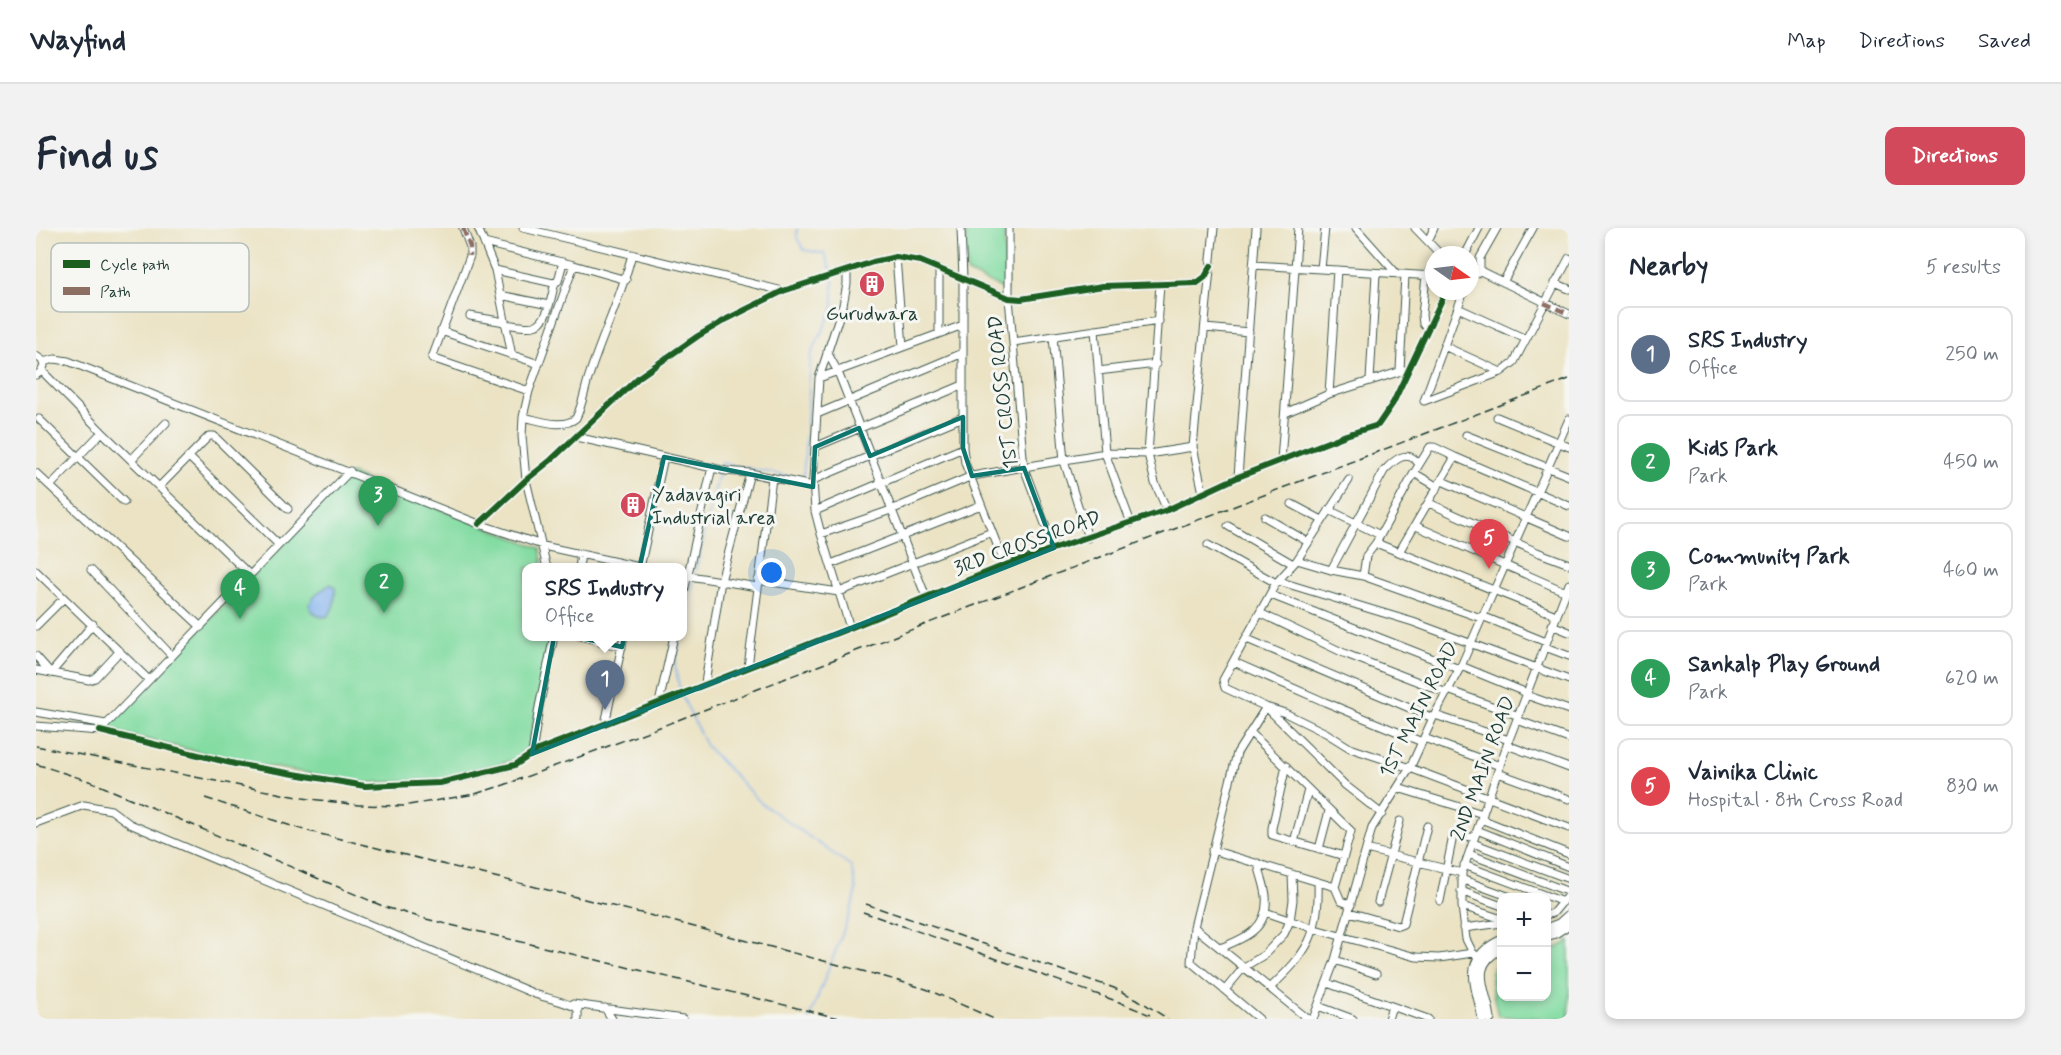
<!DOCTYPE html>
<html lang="en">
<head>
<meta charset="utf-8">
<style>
  :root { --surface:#fff; --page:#f2f2f3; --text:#1f2937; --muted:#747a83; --line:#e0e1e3; --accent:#d1495b }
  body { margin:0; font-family:Mynerve,sans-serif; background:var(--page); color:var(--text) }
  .controls { position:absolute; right:18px; bottom:18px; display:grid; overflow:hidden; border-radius:12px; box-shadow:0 3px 9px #0003 }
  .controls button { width:54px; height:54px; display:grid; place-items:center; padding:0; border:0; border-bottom:2px solid var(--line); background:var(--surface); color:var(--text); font:30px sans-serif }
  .compass { position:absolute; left:1389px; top:18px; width:54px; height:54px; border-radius:50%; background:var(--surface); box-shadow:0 3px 9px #0003; rotate:104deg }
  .you { position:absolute; left:736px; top:345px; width:21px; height:21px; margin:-15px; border:4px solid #fff; border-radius:50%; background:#1a73e8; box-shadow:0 0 0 9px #1a73e833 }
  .badge { display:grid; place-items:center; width:39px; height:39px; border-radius:50%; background:var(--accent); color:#fff; font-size:20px; font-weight:700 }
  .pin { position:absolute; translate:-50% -50px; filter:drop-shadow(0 2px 3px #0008) }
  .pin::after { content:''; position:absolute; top:32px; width:21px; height:18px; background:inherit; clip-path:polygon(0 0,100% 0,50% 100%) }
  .popup { position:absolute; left:486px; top:335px; width:165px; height:78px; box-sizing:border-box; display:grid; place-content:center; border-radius:12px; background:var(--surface); filter:drop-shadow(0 2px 4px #0005); font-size:20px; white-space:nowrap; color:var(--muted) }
  .popup b { font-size:22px; color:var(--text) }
  .popup::after { content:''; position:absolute; left:50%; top:100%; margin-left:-12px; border:12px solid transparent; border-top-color:var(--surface) }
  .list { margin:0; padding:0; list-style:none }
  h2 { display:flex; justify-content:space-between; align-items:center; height:78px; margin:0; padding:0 24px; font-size:26px }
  h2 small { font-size:20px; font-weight:400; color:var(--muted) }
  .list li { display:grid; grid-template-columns:39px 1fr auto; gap:18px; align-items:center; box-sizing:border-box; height:96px; margin:0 12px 12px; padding:0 12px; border:2px solid var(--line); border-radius:12px }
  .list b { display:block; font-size:22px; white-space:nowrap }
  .list p { margin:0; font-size:20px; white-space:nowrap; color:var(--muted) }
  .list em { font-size:20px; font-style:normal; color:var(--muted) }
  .map { position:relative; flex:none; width:1533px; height:791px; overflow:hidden; border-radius:12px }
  header { display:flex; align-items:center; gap:36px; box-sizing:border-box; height:84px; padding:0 30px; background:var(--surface); border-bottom:2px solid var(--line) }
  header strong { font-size:28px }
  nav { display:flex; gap:33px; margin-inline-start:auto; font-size:21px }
  .intro { display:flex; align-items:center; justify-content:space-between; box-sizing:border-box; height:144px; padding:0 36px }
  h1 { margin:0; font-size:42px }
  .button { padding:15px 27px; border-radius:12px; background:var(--accent); color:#fff; font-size:21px; font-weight:700 }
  main { display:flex; gap:36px; padding:0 36px }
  aside { flex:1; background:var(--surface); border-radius:12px; box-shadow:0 3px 9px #0003 }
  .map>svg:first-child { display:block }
</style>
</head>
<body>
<header>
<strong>Wayfind</strong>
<nav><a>Map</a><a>Directions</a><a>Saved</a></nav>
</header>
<div class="intro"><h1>Find us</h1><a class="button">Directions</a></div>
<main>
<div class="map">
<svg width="1533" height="791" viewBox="0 0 1533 791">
  <rect width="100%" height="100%" fill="#f6f6f2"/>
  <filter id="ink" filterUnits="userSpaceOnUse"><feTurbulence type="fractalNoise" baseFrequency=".0167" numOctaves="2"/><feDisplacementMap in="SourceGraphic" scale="12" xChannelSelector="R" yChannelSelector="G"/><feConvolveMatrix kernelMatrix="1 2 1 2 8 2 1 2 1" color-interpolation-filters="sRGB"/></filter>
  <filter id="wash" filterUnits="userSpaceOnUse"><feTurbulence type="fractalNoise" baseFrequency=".008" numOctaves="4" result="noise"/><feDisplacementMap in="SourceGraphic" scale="24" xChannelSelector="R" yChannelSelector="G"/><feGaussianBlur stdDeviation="1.35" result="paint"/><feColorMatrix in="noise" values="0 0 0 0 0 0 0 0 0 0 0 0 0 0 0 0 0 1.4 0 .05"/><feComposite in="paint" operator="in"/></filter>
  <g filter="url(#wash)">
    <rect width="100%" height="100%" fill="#ebe3c4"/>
    <path fill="#83dca2" stroke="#518c6b" stroke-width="1.5" d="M930,0H968L970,62L931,45Z
      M315,246L504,320L507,339L491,340V408L514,409L493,518L478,532L407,552L329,555L200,533L68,501Z
      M1533,713V791L1462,788C1459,770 1447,744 1465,731L1466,768H1510L1511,722L1523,719Z"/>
    <path fill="#84b3ee" stroke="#527891" stroke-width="1.5" d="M295,356L299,360C299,371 299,379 292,388C283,391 277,386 273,377L281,365Z"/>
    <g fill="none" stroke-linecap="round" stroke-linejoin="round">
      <path stroke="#84b3ee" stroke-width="1.5" d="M761,0V10L768,22L789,26L796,46
        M685,238L686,235L767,251L775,127L797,81V51
        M659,345L683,245
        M647,399L658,350
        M644,463L639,438L645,408
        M646,468L670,518L725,575L815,638L820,662L815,683L773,791"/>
    </g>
  </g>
  <g filter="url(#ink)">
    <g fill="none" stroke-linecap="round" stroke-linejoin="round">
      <g stroke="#3e564a" stroke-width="9">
        <path id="street" d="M427,0L434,19V28L396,130L493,163
          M442,0L459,42L476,128
          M487,0L747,63
          M925,0L927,51V220L929,235L969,337
          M973,0V70L988,240L1018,320
          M1320,0L1361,46
          M1379,0L1404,26L1408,27
          M1392,13L1398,0
          M448,15L538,37L590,52
          M1429,27L1443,0
          M860,29L867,119
          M1217,37L1398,48
          M1434,38L1533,86
          M903,41V105
          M1285,41L1289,0
          M459,42L517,55L522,53L527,34
          M811,42V56L807,77L783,150L777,252L779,283L785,306L814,400
          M1434,52L1437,47L1444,43V30L1461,0
          M1467,54L1497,0
          M1519,55L1533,61
          M1124,56L1112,226L1119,255L1131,282
          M464,67L513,77
          M1422,80L1490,111
          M434,88L469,94
          M469,96C478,97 490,100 498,98C513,94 515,67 519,55
          M1169,100L1213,104
          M1391,101L1387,96L1386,87L1390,48L1398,36
          M1059,102L1069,225L1095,295
          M405,103L503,136
          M1017,108L1028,233L1052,310
          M977,114L1123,93
          M1408,118L1465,144
          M791,124L802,144L890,369
          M0,128L6,132L8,138L5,144L0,147
          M7,134L19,131L32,133L443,296L512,319L608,340
          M1364,142L1369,47
          M6,143L66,204L214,347
          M1062,143L1120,136
          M783,150L927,97
          M1334,153L1340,45
          M1293,166L1301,42
          M1388,173L1465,144L1478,134L1533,30
          M1388,173L1428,63
          M1249,185L1293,166L1372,141
          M781,186L927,125
          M487,189C503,192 527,202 540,190C547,176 549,159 554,145C567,105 586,67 596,26
          M1461,189L1533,219
          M3,191L88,274
          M1430,207L1533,248
          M540,209L690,243L714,245L777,258
          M779,219L927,157
          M153,229L243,317
          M95,232L130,195
          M1245,233L1262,0
          M0,245L165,399
          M1202,249L1220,0
          M777,252L927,189
          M1406,253L1533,308
          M15,257L66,204
          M123,259L173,208H178L252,281
          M1402,259L1378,245L1394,219H1398L1419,229L1533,278
          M1167,265L1157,219L1178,0
          M1393,275L1501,324L1533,336
          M1256,276L1286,292
          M1293,282L1344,307
          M779,283L927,220
          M1229,289L1272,314
          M443,296L490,252L515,232L603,149L662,108L691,91L747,63L837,34L860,29L884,33L973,70L985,71L1067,58L1161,55L1169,49L1175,38
          M1192,298L1257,336
          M1380,298L1530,364
          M785,306L855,282L936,248L1069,225L1112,226L1157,219
          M1340,315L1520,387
          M1172,317L1240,355
          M1363,324L1419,229
          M1261,332L1313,252
          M795,336L945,277
          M511,340L490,252L486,208L487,189L493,163L538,37
          M543,340L545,326
          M604,340L628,229
          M55,342L136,428
          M1295,342L1348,243C1358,232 1371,220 1383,236
          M0,343L113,452
          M647,347L722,359
          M1327,348L1330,328L1340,315L1378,245
          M722,352L803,364L956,304
          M1242,353L1377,394L1533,452
          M1235,367L1423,441
          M647,368L676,239
          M1224,385L1310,426L1411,465
          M1446,388L1510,414
          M1516,397L1533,404
          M0,398L28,370
          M544,408L586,419
          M1211,411L1397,490
          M1509,419L1533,428
          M0,428L15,445L57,396
          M1198,434L1289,474L1386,514
          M1425,438L1491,465
          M712,439L736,250
          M0,442L53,452L59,450L84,423
          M669,455L685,353L714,245
          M1412,462L1483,488
          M1490,467L1533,482
          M623,475L638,408
          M0,484L70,496
          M1399,487L1473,512
          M1481,492L1533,511
          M569,496L588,408
          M0,498L64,503L314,243
          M64,503L199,536L329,558L404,555L479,537L502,522L814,400L969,337L1131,282L1202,249L1310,207L1342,197L1357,175L1410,63
          M1214,504L1315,603L1299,659L1305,673L1315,677
          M1388,510L1464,538
          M1471,517L1533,540
          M496,526L503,479L518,408
          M1250,538L1236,600V607L1308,628
          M1462,545L1533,571
          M1362,560L1447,586
          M1346,586L1309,557L1230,479L1189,460L1187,452L1240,355L1261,332L1295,342L1327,348L1445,390
          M1445,591L1533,626
          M0,595L48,577L75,582L94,596L499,766C510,770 535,775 542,781V791
          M1441,602L1533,639
          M1258,614L1272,562
          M1437,615L1533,651
          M1283,621L1293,583
          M1330,621L1426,645
          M1176,622L1299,659
          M1433,626L1533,664
          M1428,637L1527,674
          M1425,651L1477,670
          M1425,663L1466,678
          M1404,673L1417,608L1420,605L1438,610
          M1342,674L1364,593
          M1426,678L1466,691
          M1229,684L1279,701L1380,729L1403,730L1437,725
          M1313,684L1362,698L1367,696L1391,598
          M1510,687L1517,685L1533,666
          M1158,699L1272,791
          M1428,700L1466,695
          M1184,720C1210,710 1233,700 1230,668C1229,657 1224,646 1222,635
          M1299,732L1340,746
          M1447,732L1437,725L1430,711L1426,678V645L1471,517L1533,356
          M1291,755L1392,791
          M1234,760C1271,725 1284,707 1282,654
          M1189,762L1208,739L1228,727L1248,706L1254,693L1257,672L1256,646
          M537,776L647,791
          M1282,778L1317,791
          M569,780L576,791
          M1223,791L1155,734L1158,699L1201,525L1230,479L1249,485L1290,505L1314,520L1374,540L1533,600
          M1277,791L1299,732L1336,600L1374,540L1397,490L1425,438L1533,191
          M1352,791L1356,778"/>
      </g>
      <g stroke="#3e564a" stroke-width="11">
        <path id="secondary" d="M1510,701L1523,696L1533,687
          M1510,708L1519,705L1533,696
          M1447,791C1441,757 1424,731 1466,712
          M1454,791C1451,762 1430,738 1466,720"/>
      </g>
      <use href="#street" stroke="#fff" stroke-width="7"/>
      <use href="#secondary" stroke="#fff" stroke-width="9"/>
      <path stroke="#1f3d34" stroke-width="1.5" stroke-dasharray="9 4.5" stroke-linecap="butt" d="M0,518L267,570L322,577L367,578L439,566L468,557L629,497L978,362L1533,151
        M0,536L56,554L349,679L390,691L807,791
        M169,570L268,602L613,687L849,749L890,761L958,791
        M830,676L1078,760L1101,771L1132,791
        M827,684L1083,774L1114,787"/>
      <path stroke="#8d6e63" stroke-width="4.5" stroke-dasharray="9 4.5" stroke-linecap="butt" d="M427,0L434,19V28
        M1508,75L1533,86"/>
      <g stroke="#f6f6f2" stroke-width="10">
        <path id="cycleway" d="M443,296L490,252L515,232L603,149L662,108L691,91L747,63L837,34L860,29L884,33L973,70L985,71L1067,58L1161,55L1169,49L1175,38
          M64,503L199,536L329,558L404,555L479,537L502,522L814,400L969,337L1131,282L1202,249L1310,207L1342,197L1357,175L1410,63"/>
      </g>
      <use href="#cycleway" stroke="#1b5e20" stroke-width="6"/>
    </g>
  </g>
  <path fill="none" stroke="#0f766e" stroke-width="4.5" stroke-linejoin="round" d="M927,189V220L936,248L988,240L1018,320L496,526L519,404L586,419L628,229L777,259L779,219L823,200L834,228Z"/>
  <defs>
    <g id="building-disc" transform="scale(1.35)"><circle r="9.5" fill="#d1495b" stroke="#f6f6f2"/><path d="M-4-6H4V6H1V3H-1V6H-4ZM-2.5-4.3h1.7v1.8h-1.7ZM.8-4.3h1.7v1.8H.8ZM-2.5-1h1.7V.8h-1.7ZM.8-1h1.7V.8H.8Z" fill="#fff"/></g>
  </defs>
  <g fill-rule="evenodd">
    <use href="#building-disc" x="836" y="56"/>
    <use href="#building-disc" x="597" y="277"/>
  </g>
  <g text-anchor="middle" stroke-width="6" stroke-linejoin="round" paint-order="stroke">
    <g font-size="20" fill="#1f3d34" stroke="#f6f6f2">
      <text x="836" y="92">Gurudwara</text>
      <text x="616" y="273" text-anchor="start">Yadavagiri<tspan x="616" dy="23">Industrial area</tspan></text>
    </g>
    <g font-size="20" fill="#1f3d34" stroke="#f6f6f2">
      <text transform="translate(966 164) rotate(-96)" y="7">1ST CROSS ROAD</text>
      <text transform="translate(991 314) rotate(-20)" y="7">3RD CROSS ROAD</text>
      <text transform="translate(1382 481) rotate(-63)" y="7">1ST MAIN ROAD</text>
      <text transform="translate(1446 540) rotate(-70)" y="7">2ND MAIN ROAD</text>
    </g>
  </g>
  <rect x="15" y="15" width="198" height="69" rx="9" fill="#f6f6f2" stroke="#b6beb9" stroke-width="1.5"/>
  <rect x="27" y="32" width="27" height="8" fill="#1b5e20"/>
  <rect x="27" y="59" width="27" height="8" fill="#8d6e63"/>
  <g font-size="16" fill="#1f3d34">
    <text x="64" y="42">Cycle path</text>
    <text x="64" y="69">Path</text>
  </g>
</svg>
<div class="controls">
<button>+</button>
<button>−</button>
</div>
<svg class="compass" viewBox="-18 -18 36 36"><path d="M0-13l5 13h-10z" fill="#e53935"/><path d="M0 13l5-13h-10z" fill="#747a83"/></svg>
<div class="you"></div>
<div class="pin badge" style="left:569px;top:482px;background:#5c6f8a">1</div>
<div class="popup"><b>SRS Industry</b>Office</div>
<div class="pin badge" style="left:348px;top:385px;background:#2e9e5b">2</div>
<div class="pin badge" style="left:342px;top:298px;background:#2e9e5b">3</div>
<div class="pin badge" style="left:204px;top:391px;background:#2e9e5b">4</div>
<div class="pin badge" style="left:1453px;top:341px;background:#e0444e">5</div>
</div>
<aside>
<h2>Nearby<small>5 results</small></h2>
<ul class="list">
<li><span class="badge" style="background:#5c6f8a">1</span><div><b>SRS Industry</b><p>Office</p></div><em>250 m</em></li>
<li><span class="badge" style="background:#2e9e5b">2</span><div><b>Kids Park</b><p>Park</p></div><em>450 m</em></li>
<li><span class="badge" style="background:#2e9e5b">3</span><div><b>Community Park</b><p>Park</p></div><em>460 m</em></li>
<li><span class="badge" style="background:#2e9e5b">4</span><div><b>Sankalp Play Ground</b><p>Park</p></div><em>620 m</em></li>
<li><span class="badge" style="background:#e0444e">5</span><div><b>Vainika Clinic</b><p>Hospital · 8th Cross Road</p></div><em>830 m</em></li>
</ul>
</aside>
</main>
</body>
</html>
